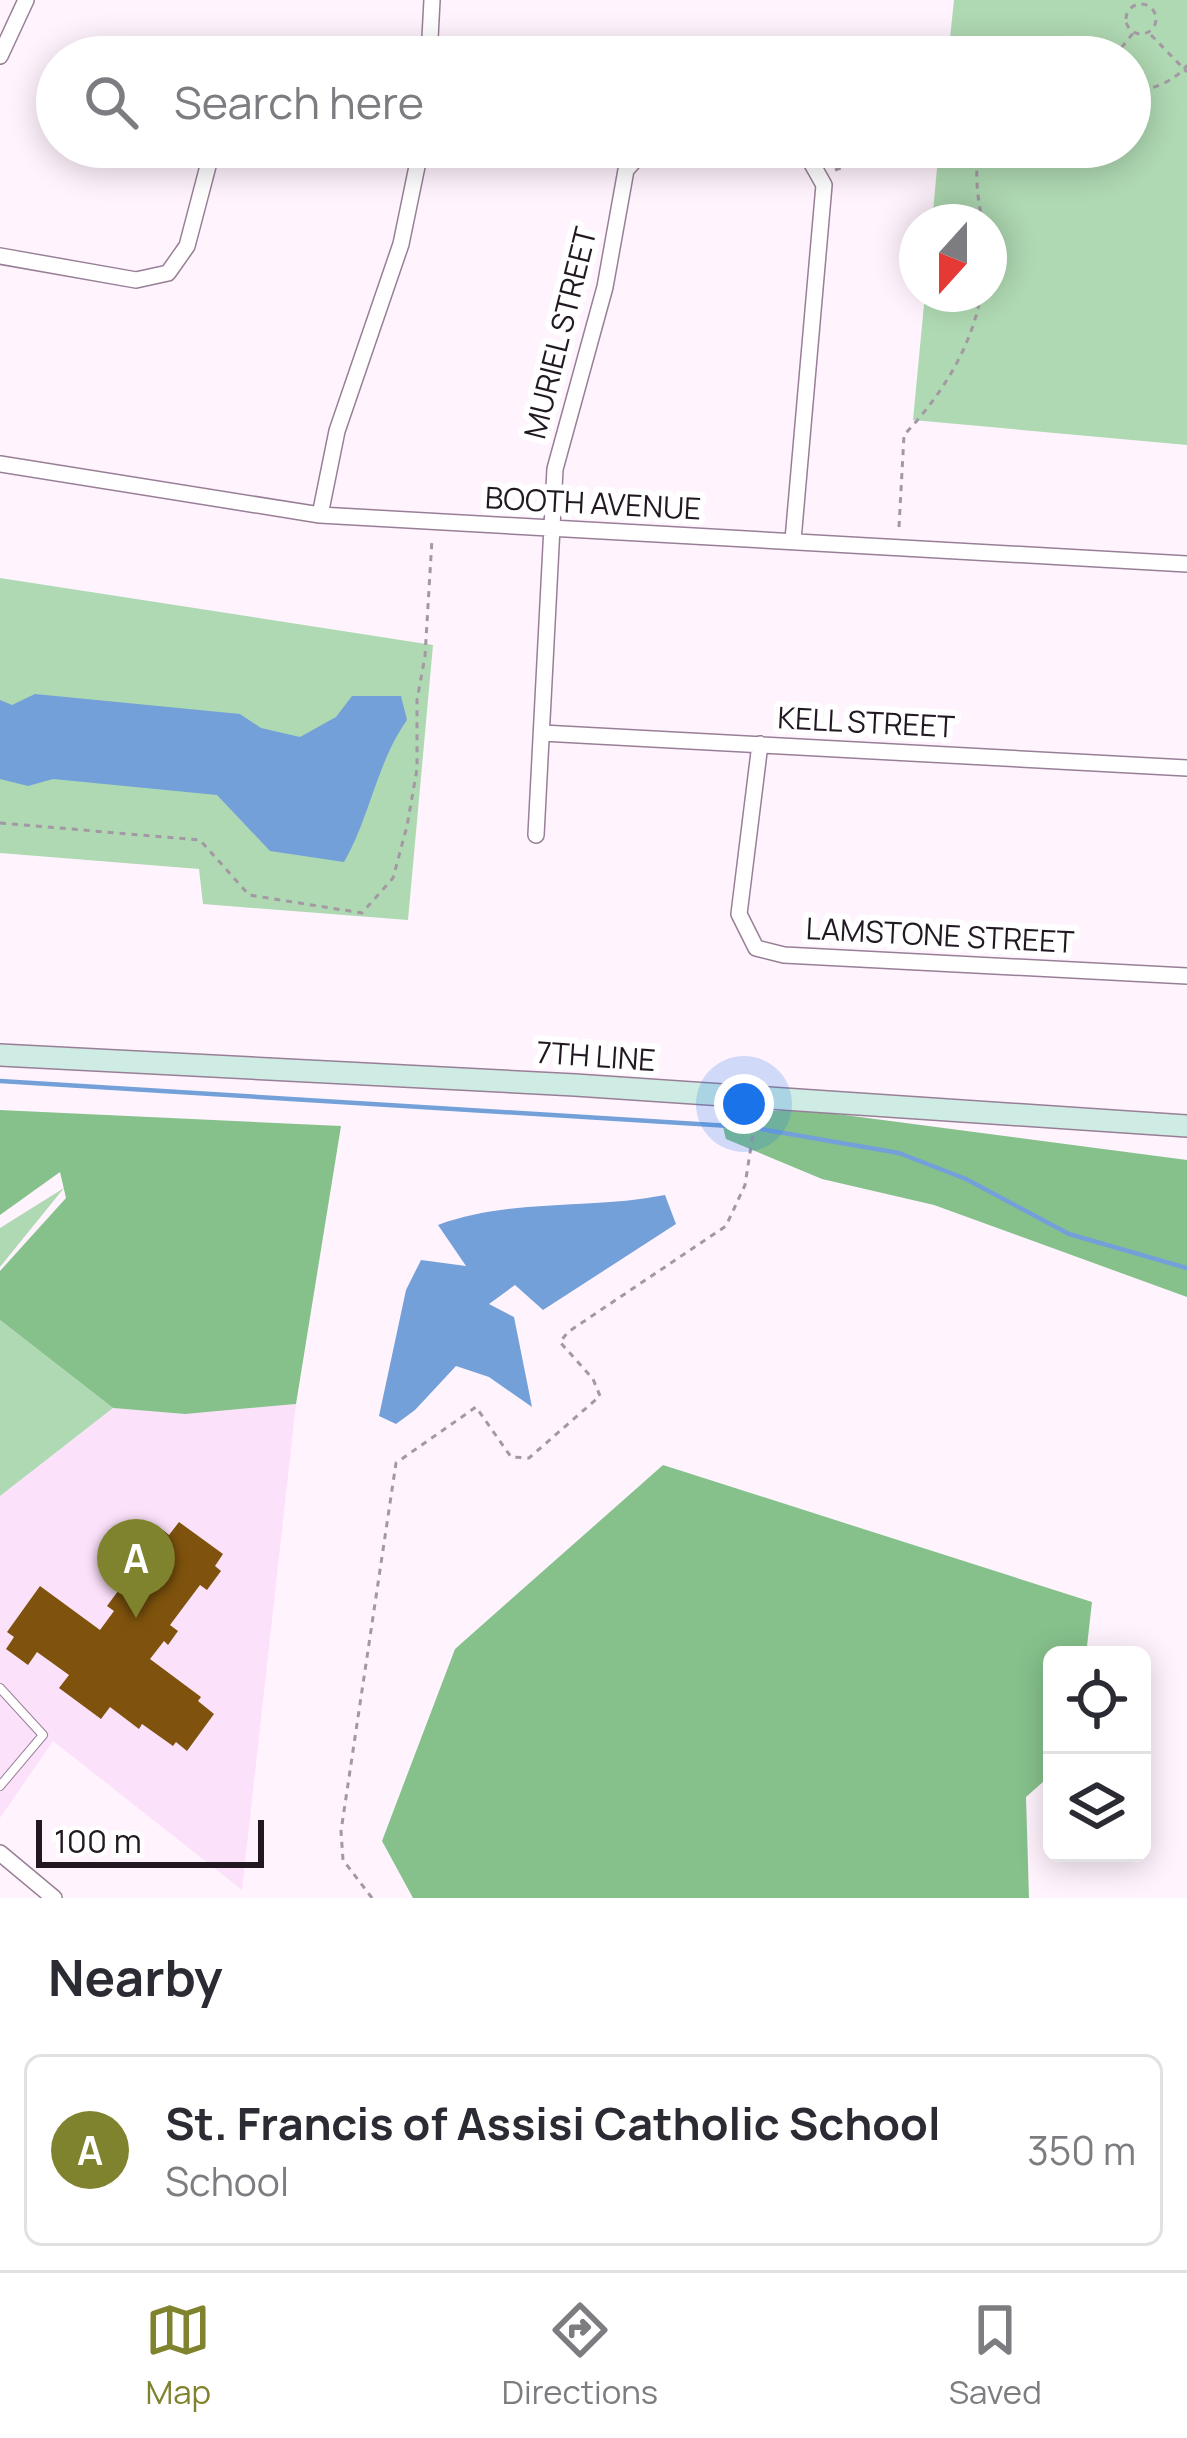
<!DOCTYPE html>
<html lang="en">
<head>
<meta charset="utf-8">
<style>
  :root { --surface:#fff; --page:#f7f7f7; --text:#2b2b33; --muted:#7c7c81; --line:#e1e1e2; --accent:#80832d }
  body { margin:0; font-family:Manrope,sans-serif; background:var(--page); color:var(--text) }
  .controls { position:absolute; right:36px; bottom:36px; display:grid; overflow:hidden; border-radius:18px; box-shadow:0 6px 30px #0003 }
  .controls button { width:108px; height:108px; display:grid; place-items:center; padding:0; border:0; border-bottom:3px solid var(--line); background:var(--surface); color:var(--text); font:60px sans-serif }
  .compass { position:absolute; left:899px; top:204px; width:108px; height:108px; border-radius:50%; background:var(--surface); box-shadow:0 6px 30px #0003; rotate:201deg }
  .scale { position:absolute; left:36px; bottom:30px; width:228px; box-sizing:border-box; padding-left:12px; border:6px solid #221822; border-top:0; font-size:33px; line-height:42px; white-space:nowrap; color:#221822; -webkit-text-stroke:9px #fff; paint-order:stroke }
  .you { position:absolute; left:744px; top:1104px; width:42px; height:42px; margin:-30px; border:9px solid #fff; border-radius:50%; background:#1a73e8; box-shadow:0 0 0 18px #1a73e833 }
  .badge { display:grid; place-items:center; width:78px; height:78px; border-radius:50%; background:var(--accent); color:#fff; font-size:39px; font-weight:700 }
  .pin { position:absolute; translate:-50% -99px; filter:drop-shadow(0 3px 6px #0008) }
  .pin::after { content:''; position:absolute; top:63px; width:42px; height:36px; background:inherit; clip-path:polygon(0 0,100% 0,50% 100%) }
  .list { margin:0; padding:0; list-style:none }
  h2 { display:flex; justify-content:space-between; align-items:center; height:156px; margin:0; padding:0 48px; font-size:51px }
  h2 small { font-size:39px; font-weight:400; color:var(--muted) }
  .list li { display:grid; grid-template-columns:78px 1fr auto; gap:36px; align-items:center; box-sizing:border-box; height:192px; margin:0 24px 24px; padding:0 24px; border:3px solid var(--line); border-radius:18px }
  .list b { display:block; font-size:45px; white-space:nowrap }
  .list p { margin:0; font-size:39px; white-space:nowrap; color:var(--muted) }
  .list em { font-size:39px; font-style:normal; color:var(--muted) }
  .icon { flex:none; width:66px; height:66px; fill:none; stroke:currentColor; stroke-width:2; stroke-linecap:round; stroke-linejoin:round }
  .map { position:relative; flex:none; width:1187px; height:1898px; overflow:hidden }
  .search { position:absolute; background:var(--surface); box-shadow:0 6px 30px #0003; left:36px; right:36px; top:36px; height:132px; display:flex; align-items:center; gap:30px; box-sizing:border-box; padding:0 42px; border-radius:66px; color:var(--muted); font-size:45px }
  .sheet { height:372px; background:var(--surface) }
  nav { display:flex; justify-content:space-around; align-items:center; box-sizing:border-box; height:168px; border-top:3px solid var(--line); background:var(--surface); font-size:33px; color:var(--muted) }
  nav a { display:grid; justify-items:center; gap:6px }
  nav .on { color:var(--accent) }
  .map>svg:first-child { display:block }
</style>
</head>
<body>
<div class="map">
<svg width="1187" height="1898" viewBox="0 0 1187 1898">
  <rect width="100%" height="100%" fill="#fff3fe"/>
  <path fill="#fce1fa" d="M296,1404L242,1890L53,1741L0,1818V1496L113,1408L185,1414Z"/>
  <path fill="#afd9b2" d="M954,0H1187V445L913,420L925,294H989V222H932L939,147H1130V57H948Z
    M0,578L433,645L408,920L203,904L199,869L0,853Z
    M64,1188L0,1267V1228Z
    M0,1320L113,1408L0,1496Z"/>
  <path fill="#86c18c" d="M799,1109L1187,1160V1297L934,1205L822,1179L726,1139L722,1123L747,1113Z
    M0,1110L341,1126L296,1404L185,1414L113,1408L0,1320V1271L66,1198L60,1172L0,1215Z
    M663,1465L1092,1602L1086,1655H1052V1774L1026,1797L1029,1898H413L382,1841L455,1649Z"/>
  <path fill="#73a0d9" d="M35,694L240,714L261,728L300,737L336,717L352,696H401L407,720C377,762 370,817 344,862L270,851L217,795L53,779L28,786L0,779V700L12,705Z
    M665,1195L676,1224L543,1310L515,1285L489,1304L514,1317L532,1407L489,1377L456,1366L415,1410L396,1424L379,1416L406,1290L421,1260L466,1266L438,1225C510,1198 590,1210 665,1195Z"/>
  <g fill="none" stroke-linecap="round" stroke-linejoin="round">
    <path stroke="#73a0d9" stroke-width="4.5" d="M0,1081L746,1127
      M761,1129L899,1153L966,1179L1069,1234L1187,1268"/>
  </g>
  <path fill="#7f530d" d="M179,1522L223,1554L215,1566L221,1571L207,1590L200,1585L170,1625L178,1631L168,1645L164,1641L150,1659L201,1697L198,1701L214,1714L187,1751L176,1742L173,1746L142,1724L139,1729L110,1707L101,1719L59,1688L69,1675L37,1652L28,1665L6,1649L14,1637L7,1632L40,1586L100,1630L114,1611L107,1606L121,1587L128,1591L154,1556L147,1551L163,1530L169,1535Z"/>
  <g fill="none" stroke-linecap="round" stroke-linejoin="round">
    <g stroke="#987f97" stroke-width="10">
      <path id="lane" d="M0,1688L43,1735L0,1786"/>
    </g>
    <g stroke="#987f97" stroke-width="18">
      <path id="street" d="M0,56L26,0
        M429,57L432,0
        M704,147L799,154L811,162L824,185L793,540
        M0,256L136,280L168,273L187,246L213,147
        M0,464L320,515L1187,564
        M320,515L337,431L401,244L421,147
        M542,733L1187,768
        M760,744L739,914L756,948L784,955L1187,976
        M536,835L555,469L605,287L626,170L642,152L655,147
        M0,1853L54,1898"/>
    </g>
    <g stroke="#987f97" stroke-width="24">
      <path id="secondary" d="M0,1055L575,1085L1187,1126"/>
    </g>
    <path stroke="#a398a3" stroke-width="3" stroke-dasharray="6 6" stroke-linecap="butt" d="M1126 19a15 15 0 1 1 30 0a15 15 0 1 1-30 0Z
      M1151,35L1187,72
      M1027,57L1030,44
      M1114,57L1134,32
      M1130,93C1150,90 1175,82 1187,65
      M981,147C973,172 978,196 982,222
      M835,170L901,147
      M899,527L904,435C941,396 972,347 981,294
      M0,823L200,840L249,895L362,913L393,878L407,826L417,769V700L425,656L432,539
      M372,1898L343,1860L341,1831L396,1463L476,1407L511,1457L529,1458L600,1396L593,1379L560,1342L568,1332L726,1226L745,1185L756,1114"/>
    <use href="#lane" stroke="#fff" stroke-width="8"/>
    <use href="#street" stroke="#fff" stroke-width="15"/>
    <use href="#secondary" stroke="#cfece4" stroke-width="21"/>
  </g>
  <g text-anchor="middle" stroke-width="12" stroke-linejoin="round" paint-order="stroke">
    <g font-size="30" fill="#221822" stroke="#fff">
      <text transform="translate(561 333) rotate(-76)" y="10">MURIEL STREET</text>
      <text transform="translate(593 504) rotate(3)" y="10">BOOTH AVENUE</text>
      <text transform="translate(866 723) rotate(3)" y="10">KELL STREET</text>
      <text transform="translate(940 936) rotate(3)" y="10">LAMSTONE STREET</text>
      <text transform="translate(596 1057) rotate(4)" y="10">7TH LINE</text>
    </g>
  </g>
</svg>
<div class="controls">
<button><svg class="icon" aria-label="locate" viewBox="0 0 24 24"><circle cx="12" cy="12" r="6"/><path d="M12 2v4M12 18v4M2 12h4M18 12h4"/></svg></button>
<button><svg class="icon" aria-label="layers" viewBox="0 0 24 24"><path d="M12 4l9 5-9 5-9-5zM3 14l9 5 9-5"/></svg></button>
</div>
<svg class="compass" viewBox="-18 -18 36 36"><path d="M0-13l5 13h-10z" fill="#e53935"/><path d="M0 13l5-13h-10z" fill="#7c7c81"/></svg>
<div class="scale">100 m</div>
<div class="you"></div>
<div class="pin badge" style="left:136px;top:1618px">A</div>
<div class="search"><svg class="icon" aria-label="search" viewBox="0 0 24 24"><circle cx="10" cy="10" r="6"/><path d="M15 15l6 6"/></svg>Search here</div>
</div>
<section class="sheet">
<h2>Nearby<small></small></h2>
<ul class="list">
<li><span class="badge">A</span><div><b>St. Francis of Assisi Catholic School</b><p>School</p></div><em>350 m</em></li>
</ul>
</section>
<nav>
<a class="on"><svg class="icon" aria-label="map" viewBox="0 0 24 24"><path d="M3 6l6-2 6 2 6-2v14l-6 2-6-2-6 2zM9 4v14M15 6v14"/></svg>Map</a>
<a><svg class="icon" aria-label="directions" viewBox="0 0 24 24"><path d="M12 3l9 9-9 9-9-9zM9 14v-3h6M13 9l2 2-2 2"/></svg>Directions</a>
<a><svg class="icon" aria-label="saved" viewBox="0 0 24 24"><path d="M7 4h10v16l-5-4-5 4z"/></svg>Saved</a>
</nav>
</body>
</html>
